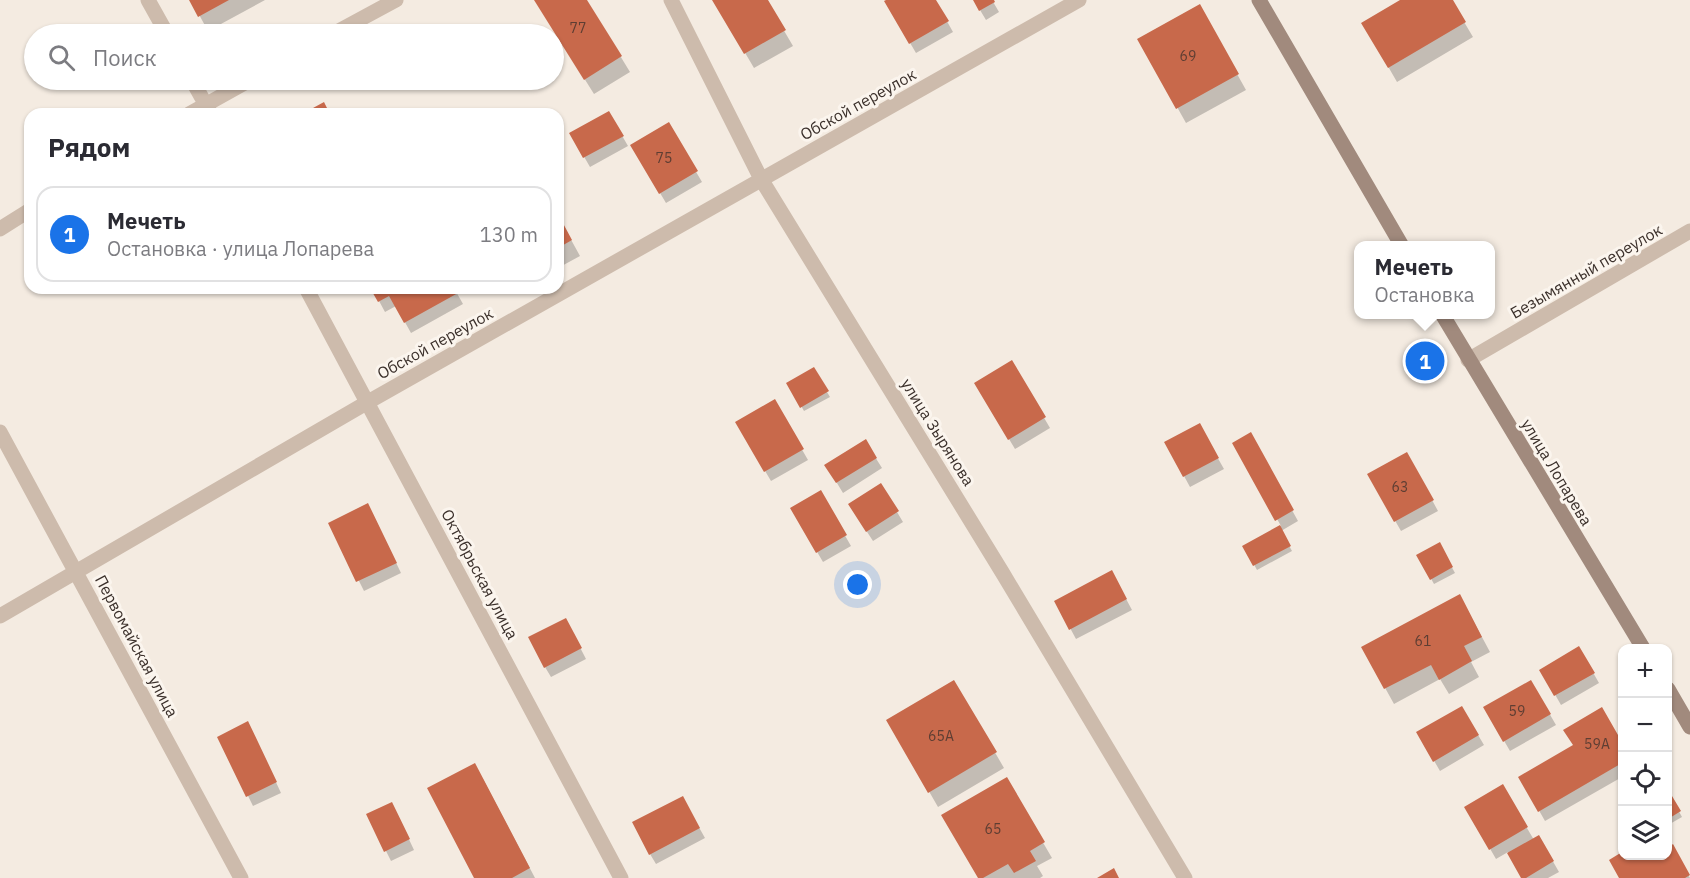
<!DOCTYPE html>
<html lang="ru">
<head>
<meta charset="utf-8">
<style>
  :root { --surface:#fff; --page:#f2f2f3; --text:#2b2b33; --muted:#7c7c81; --line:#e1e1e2; --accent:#1a73e8 }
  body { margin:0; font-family:"IBM Plex Sans",sans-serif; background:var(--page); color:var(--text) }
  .controls { position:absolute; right:18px; bottom:18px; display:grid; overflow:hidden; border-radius:12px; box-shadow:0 2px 4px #0004 }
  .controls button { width:54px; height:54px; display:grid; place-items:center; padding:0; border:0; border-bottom:2px solid var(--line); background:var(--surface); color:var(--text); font:30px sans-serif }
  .you { position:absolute; left:858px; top:585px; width:21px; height:21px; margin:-15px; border:4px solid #fff; border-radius:50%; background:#1a73e8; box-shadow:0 0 0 9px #1a73e833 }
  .badge { display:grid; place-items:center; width:39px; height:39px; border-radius:50%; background:var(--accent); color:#fff; font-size:20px; font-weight:700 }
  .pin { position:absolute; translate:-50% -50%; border:3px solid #fff; box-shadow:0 2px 6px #0006 }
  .popup { position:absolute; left:1354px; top:241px; width:141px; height:78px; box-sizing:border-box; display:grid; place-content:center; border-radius:12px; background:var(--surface); filter:drop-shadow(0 2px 4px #0005); font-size:20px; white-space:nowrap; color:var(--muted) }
  .popup b { font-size:22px; color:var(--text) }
  .popup::after { content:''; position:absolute; left:50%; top:100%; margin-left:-12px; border:12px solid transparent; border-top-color:var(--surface) }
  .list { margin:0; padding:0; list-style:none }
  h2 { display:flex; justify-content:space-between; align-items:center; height:78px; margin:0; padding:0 24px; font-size:26px }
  h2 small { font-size:20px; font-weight:400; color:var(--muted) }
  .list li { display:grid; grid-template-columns:39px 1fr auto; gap:18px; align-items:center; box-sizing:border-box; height:96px; margin:0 12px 12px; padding:0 12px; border:2px solid var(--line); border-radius:18px }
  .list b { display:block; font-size:22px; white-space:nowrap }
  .list p { margin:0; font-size:20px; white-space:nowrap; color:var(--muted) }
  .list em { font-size:20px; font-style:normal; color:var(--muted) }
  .icon { flex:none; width:33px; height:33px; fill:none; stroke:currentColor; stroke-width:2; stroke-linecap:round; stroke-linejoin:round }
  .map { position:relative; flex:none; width:1690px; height:878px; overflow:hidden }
  .search { position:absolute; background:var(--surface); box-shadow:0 2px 4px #0004; left:24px; top:24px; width:540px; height:66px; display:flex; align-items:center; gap:15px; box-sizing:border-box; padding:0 21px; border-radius:33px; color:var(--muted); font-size:22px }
  .panel { position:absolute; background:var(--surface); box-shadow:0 2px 4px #0004; left:24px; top:108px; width:540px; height:186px; border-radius:18px }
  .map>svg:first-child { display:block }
</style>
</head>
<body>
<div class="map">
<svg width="1690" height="878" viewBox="0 0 1690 878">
  <rect width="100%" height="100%" fill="#f4ebe1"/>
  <path fill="#0003" d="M191,0H265L208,31Z
    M535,0H586L630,72L594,94Z
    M714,0H766L793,46L754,68Z
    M889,0H935L953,32L916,53L886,2Z
    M974,0H992L999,12L986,20Z
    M1403,0H1451L1473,37L1397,82L1363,23Z
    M1199,6L1246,90L1186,123L1139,39Z
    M609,113L628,146L590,167L571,134Z
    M668,124L702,182L666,203L632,146Z
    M558,216L580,256L558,268Z
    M372,288H454L463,304L411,333L396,306L385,312Z
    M1012,363L1050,428L1015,449L976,384Z
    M813,369L830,397L804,411L788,383Z
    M774,401L808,460L771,481L737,423Z
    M1199,425L1224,469L1190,487L1166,443Z
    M1250,434L1298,521L1281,531L1292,551L1257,570L1244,546L1281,526L1234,443Z
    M865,441L882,468L843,493L826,465Z
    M1407,454L1438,511L1401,531L1369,475Z
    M820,492L851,546L823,562L792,509Z
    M897,512L903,522L873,541L856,515Z
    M373,515L401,573L364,591L330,523Z
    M1439,544L1455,573L1434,584L1418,555Z
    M1117,582L1132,610L1076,639L1056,602Z
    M1468,611L1490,652L1471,662L1479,677L1449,694L1440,679L1394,704L1363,648Z
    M571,630L586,659L551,677L545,667Z
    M1579,648L1599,683L1561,705L1541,670Z
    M954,682L1004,768L938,807L888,720Z
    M1531,682L1556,725L1510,751L1485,708Z
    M1462,708L1484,745L1440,771L1418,733Z
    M1602,709L1622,745V777L1545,821L1520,777L1574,746Z
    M253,733L281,793L253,806L219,737Z
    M483,779L535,878H476Z
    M1006,779L1052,858L1037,866L1043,876L1040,878H980Z
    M1503,787L1534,840L1539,837L1559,872L1548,878H1523L1508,852L1496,859L1466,807Z
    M1669,793L1682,817L1668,825V794Z
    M688,808L705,838L656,864L650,854Z
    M397,814L414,850L391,861L368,815Z
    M1672,847L1690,878H1621L1611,860L1622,854V856H1668V849Z"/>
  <path fill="#c8694b" d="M189,0H229L198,17Z
    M534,0H587L622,56L584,80Z
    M712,0H768L786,30L744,54Z
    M886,0H936L949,21L909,44L884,1Z
    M973,0H994L995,2L979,11Z
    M1400,0H1453L1466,22L1388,68L1361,23Z
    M1200,4L1239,74L1176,109L1137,39Z
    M324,102L330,114H302Z
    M609,111L624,136L583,158L569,133Z
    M669,122L698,171L659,194L630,145Z
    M558,214L572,240L558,248Z
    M370,288H455L458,293L404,323L389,296L378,302Z
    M1012,360L1046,417L1008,440L974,383Z
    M814,367L829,391L800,408L786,383Z
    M775,399L804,449L764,472L735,422Z
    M1200,423L1219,458L1183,477L1164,442Z
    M1251,432L1294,510L1275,521L1232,443Z
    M866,439L877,458L836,483L824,465Z
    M1407,452L1434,500L1394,522L1367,474Z
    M881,483L899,511L866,532L848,504Z
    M821,490L847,535L816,553L790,508Z
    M368,503L397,563L356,582L328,523Z
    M1280,525L1291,546L1253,566L1242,546Z
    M1440,542L1453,567L1430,580L1416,555Z
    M1112,570L1127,599L1069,630L1054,601Z
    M1460,594L1482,637L1464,646L1472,661L1439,680L1431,665L1384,689L1361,647Z
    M566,618L582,648L544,668L528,637Z
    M1579,646L1595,673L1554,696L1539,670Z
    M954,680L997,752L928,793L886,720Z
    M1531,680L1551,714L1503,742L1483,707Z
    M1462,706L1479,735L1433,762L1416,732Z
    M1602,707L1622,742V763L1538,812L1518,777L1573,745L1563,730Z
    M248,721L277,782L246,797L217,737Z
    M475,763L530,868L512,878H474L427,788Z
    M1007,777L1045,842L1030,851L1036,861L1014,873L1008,864L983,878H978L941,815Z
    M1503,784L1528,827L1489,850L1464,807Z
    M1669,791L1681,811L1668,819V792Z
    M683,796L700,828L649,855L632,822Z
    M392,802L410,839L384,852L366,814Z
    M1539,835L1554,861L1526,878H1521L1507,853Z
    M1673,844L1690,875L1685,878H1619L1609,860L1622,852V856H1668V848Z
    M1114,868L1119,878H1097Z"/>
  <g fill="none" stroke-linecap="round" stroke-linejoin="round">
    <path stroke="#cdbbac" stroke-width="15" d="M148,0L167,34
      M671,0L761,179L1002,572L1185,878
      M333,34L396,0
      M192,80L211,114
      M189,114L250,80
      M0,229L30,210
      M306,288L621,878
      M1468,360L1690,231
      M0,432L241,878
      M0,616L368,402L1079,0"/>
    <path stroke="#a18a7d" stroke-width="15" d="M1259,0L1402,246
      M1442,314L1643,648
      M1668,689L1690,727"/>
  </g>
  <g text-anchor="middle" stroke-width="6" stroke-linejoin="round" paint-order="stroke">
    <g font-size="14" fill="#5e3e33">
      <text x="578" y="33">77</text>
      <text x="1188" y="61">69</text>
      <text x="664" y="163">75</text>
      <text x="1400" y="492">63</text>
      <text x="1423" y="646">61</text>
      <text x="1517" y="716">59</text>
      <text x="941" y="741">65А</text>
      <text x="1597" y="749">59А</text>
      <text x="993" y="834">65</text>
    </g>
    <g font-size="16" fill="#3b302b" stroke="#fbf5ee">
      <text transform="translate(858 104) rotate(-29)" y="6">Обской переулок</text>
      <text transform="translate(1586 271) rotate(-30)" y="6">Безымянный переулок</text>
      <text transform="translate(435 343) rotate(-29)" y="6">Обской переулок</text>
      <text transform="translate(938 432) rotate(58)" y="6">улица Зырянова</text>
      <text transform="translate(1557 472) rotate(59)" y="6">улица Лопарева</text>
      <text transform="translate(480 574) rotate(62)" y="6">Октябрьская улица</text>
      <text transform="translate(137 646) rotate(62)" y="6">Первомайская улица</text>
    </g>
  </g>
</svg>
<div class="controls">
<button>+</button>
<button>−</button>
<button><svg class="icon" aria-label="locate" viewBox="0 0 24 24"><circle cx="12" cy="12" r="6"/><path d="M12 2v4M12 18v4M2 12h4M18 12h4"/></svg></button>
<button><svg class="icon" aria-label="layers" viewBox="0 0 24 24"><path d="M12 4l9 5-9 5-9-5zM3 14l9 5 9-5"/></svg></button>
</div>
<div class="you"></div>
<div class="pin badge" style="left:1425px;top:361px">1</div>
<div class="popup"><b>Мечеть</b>Остановка</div>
<div class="search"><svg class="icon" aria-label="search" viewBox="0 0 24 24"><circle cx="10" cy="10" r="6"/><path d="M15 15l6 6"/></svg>Поиск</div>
<section class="panel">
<h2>Рядом<small></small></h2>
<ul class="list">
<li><span class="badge">1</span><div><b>Мечеть</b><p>Остановка · улица Лопарева</p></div><em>130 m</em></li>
</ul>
</section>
</div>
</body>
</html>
